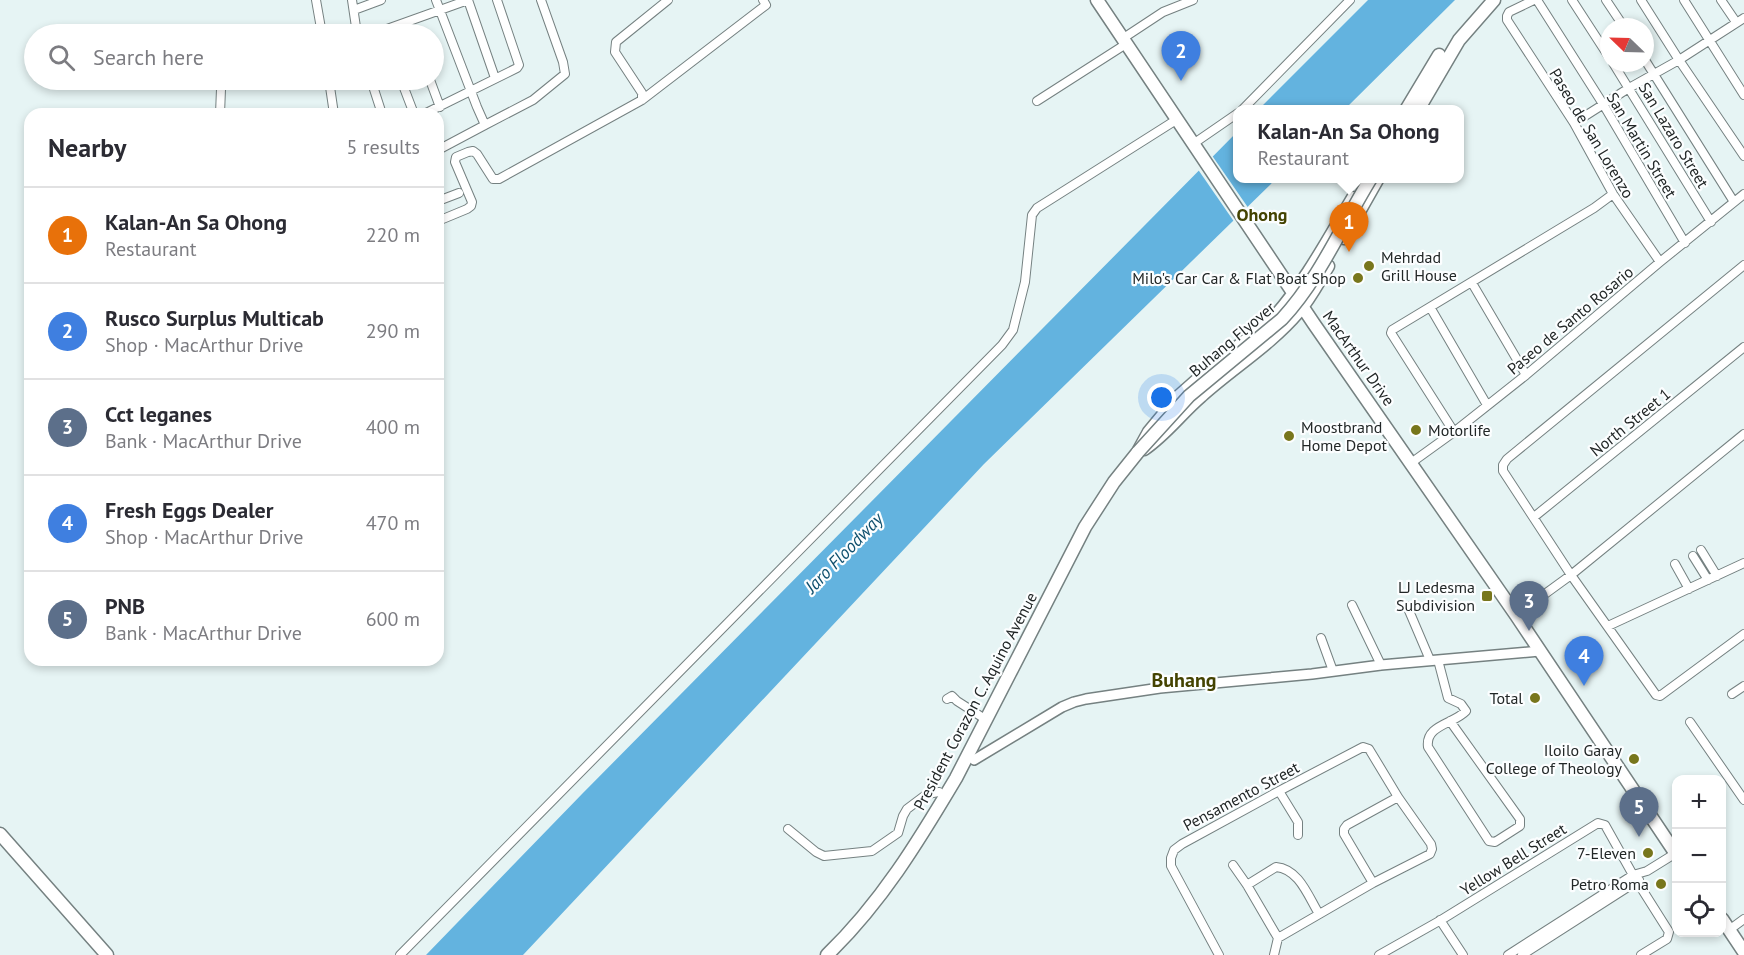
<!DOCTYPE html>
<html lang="en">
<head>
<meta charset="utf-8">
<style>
  :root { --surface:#fff; --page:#f7f7f7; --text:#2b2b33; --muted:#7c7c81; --line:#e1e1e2; --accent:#78761c }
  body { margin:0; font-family:"PT Sans",sans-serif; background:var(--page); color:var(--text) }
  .controls { position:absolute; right:18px; bottom:18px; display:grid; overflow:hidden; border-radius:12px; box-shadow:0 3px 9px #0003 }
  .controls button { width:54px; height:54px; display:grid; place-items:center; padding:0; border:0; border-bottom:2px solid var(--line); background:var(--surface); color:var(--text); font:30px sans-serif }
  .compass { position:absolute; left:1600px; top:18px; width:54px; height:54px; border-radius:50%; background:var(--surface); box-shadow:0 3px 9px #0003; rotate:293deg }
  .you { position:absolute; left:1162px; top:398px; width:21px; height:21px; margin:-15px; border:4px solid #fff; border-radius:50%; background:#1a73e8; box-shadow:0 0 0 9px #1a73e833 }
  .badge { display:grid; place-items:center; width:39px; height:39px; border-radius:50%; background:var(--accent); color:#fff; font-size:20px; font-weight:700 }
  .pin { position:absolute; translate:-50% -50px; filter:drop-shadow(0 2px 3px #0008) }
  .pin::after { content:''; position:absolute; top:32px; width:21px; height:18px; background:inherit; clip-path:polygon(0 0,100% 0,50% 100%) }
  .popup { position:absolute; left:1233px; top:105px; width:231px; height:78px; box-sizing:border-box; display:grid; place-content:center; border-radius:12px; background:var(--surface); filter:drop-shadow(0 2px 4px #0005); font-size:20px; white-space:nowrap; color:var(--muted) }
  .popup b { font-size:22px; color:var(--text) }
  .popup::after { content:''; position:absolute; left:50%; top:100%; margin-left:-12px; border:12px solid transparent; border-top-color:var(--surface) }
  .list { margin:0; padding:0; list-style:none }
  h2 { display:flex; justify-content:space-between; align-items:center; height:78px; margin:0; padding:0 24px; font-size:26px }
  h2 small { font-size:20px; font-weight:400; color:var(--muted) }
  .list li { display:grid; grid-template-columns:39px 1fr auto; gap:18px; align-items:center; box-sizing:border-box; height:96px; padding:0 24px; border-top:2px solid var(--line) }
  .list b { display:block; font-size:22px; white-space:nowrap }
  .list p { margin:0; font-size:20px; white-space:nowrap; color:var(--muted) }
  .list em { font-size:20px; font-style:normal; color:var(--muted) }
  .icon { flex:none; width:33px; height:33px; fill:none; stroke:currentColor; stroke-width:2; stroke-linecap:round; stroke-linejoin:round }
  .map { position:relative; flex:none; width:1744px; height:955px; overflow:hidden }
  .search { position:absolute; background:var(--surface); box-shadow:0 3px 9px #0003; left:24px; top:24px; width:420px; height:66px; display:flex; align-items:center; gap:15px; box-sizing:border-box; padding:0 21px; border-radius:33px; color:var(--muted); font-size:22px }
  .panel { position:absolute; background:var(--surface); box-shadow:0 3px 9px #0003; left:24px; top:108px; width:420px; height:558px; border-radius:18px }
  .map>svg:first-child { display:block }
</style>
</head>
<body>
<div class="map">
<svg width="1744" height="955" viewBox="0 0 1744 955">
  <rect width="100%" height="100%" fill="#e6f4f4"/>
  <path fill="#63b3df" d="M1368,0H1455L1345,109H1259Z
    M1238,131V178L1276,179L984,464L523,955H426L582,794Z"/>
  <path fill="#e6f4f4" d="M1211,154L1249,209L1235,223L1197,168Z"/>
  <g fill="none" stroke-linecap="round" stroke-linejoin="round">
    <g stroke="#758181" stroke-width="10">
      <path id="minor" d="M316,0L322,34
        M352,0L357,34
        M436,0L477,107L485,125L533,100L565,74L563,62L541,0
        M468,0L495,78
        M1534,0L1509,12L1507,16V20L1574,123L1613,194L1660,262
        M1537,0L1603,104L1685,243
        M1572,0L1609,57
        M1606,0L1624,27
        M1641,0L1679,60L1744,156
        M1684,0L1744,95
        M1721,0L1736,22
        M354,10L381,0
        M373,34L468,0
        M1122,39L1163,12L1193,0
        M1645,60L1734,202
        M1613,63L1711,222
        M219,80L221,89L220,114
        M329,80L334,114
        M371,80L382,114
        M401,80L414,114
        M430,80L440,107
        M642,100V93L615,52L616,42L668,0
        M1037,101L1126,44
        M1242,110L1350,0
        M424,114L517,68L519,65L497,0
        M1574,123L1629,88L1679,60L1744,18
        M1193,144L1238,113
        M438,150L485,125
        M438,201L459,193
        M438,221L467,209L471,206L472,202L455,162L456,157L468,152L473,151L477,154L493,179H499L642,100L766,5L763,0
        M1744,265L1507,459L1503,465V471L1571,575L1656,695L1660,696L1744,634
        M1472,283L1526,375
        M1430,307L1487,405
        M1454,432L1391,333L1392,330L1594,208L1613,194
        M1411,463L1454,432L1526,375L1660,262L1744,194
        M1534,517L1744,347
        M1701,550L1717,576
        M1693,556L1708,580
        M1675,564L1689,589
        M1352,605L1381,665
        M1407,606L1430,660
        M1516,615L1571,575L1744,434
        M1608,626L1744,563
        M1321,638L1333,671
        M1438,660L1448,698L1461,704L1466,711C1454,724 1425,725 1428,747L1489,841L1495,842L1520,826V819L1450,721
        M1732,694L1744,686
        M947,699L952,696L957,701L985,719
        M1690,722L1744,800
        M1279,791L1298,822V835
        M788,829L816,852L824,856L872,851L898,833L903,816L907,809L927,794L939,792
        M1233,865L1247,885L1278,938L1274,955
        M1373,883L1344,834V829L1347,825L1398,797
        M1247,885L1276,867C1299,869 1308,896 1319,914
        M1440,920L1463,955
        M1729,930L1744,919
        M400,955L1002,345L1013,330L1025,282L1032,215L1037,208L1176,120
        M1219,955L1171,866V858L1174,850L1182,844L1279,791L1363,747L1369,749L1398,797L1431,844L1432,849L1430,854L1373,883L1278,938
        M1379,955L1441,920L1598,823L1605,825L1633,875L1669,932L1667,939L1641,955
        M1508,955L1633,875L1647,871L1676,853
        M1522,955L1639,880"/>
    </g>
    <g stroke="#758181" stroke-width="12">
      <path id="tertiary" d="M974,760L1062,707L1074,702L1086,699L1160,688L1312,674L1381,665L1540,651"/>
    </g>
    <g stroke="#758181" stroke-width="15">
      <path id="primary" d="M1097,0L1314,324L1516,615L1676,854
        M1406,110L1439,55
        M1418,110L1459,40L1494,0
        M1344,238L1378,178
        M1144,449C1166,434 1181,413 1201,396C1232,368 1271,344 1298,312C1310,298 1318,282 1328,266
        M1722,919L1744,952
        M827,955C881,903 918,842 956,778L1085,527L1114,482L1138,452L1149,432L1178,397L1213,366L1271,321C1305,284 1328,240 1353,198"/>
    </g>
    <g stroke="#758181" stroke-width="15">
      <path id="trunk" d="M0,834L107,955"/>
    </g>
    <use href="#minor" stroke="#fff" stroke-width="8"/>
    <use href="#tertiary" stroke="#fff" stroke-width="9"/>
    <use href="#primary" stroke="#fff" stroke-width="12"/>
    <use href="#trunk" stroke="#fff" stroke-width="12"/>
    <g stroke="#758181" stroke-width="15" stroke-linecap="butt">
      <path id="primary-bridge" d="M1138,452L1189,396L1282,319C1320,278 1342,225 1371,178"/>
    </g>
    <use href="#primary-bridge" stroke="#fff" stroke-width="12"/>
  </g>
  <g fill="#78761c" stroke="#fcfeff" stroke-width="2">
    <circle cx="1369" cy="266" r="6"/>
    <circle cx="1358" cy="278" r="6"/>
    <circle cx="1416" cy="430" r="6"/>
    <circle cx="1289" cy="436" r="6"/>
    <rect x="1481" y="590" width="12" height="12" rx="3"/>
    <circle cx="1535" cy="698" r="6"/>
    <circle cx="1634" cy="759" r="6"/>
    <circle cx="1648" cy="853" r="6"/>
    <circle cx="1661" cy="884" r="6"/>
  </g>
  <g text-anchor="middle" stroke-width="4.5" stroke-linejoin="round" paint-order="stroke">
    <g font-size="16" fill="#222727" stroke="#fcfeff">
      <text transform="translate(1592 133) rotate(59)" y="6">Paseo de San Lorenzo</text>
      <text transform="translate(1674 135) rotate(59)" y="6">San Lazaro Street</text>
      <text transform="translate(1642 145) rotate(59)" y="6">San Martin Street</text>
      <text transform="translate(1570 320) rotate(-40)" y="6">Paseo de Santo Rosario</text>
      <text transform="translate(1232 339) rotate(-40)" y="6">Buhang Flyover</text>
      <text transform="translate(1359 358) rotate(55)" y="6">MacArthur Drive</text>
      <text transform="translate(1630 422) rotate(-39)" y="6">North Street 1</text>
      <text transform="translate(975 701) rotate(-62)" y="6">President Corazon C. Aquino Avenue</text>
      <text transform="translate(1241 796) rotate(-28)" y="6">Pensamento Street</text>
      <text transform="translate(1513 859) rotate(-32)" y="6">Yellow Bell Street</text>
    </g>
    <g font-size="16" fill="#222727" stroke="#fcfeff" text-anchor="end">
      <text x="1381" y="263" text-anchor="start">Mehrdad<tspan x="1381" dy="18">Grill House</tspan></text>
      <text x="1346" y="284">Milo's Car Car &amp; Flat Boat Shop</text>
      <text x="1301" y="433" text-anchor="start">Moostbrand<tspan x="1301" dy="18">Home Depot</tspan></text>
      <text x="1428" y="436" text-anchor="start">Motorlife</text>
      <text x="1475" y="593">LJ Ledesma<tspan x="1475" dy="18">Subdivision</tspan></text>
      <text x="1523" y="704">Total</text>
      <text x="1622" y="756">Iloilo Garay<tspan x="1622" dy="18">College of Theology</tspan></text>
      <text x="1636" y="859">7-Eleven</text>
      <text x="1649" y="890">Petro Roma</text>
    </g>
    <g font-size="18" font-weight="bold" fill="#444301" stroke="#fcfeff">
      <text x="1262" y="221">Ohong</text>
    </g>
    <g font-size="18" font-style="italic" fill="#0f506e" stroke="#fcfeff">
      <text transform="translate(844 553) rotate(-46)" y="6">Jaro Floodway</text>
    </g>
    <g font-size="20" font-weight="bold" fill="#444301" stroke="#fcfeff">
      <text x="1184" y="687">Buhang</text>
    </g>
  </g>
</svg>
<div class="controls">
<button>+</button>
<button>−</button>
<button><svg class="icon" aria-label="locate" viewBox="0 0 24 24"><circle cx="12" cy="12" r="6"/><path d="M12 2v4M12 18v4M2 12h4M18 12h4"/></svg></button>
</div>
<svg class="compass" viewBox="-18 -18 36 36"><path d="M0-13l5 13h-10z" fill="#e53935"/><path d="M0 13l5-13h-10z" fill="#7c7c81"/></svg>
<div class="you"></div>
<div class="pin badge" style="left:1349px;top:252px;background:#e8710a">1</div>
<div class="popup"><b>Kalan-An Sa Ohong</b>Restaurant</div>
<div class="pin badge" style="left:1181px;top:81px;background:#3f7fe0">2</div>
<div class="pin badge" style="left:1529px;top:631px;background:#5c6f8a">3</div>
<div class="pin badge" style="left:1584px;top:686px;background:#3f7fe0">4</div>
<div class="pin badge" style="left:1639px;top:837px;background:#5c6f8a">5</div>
<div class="search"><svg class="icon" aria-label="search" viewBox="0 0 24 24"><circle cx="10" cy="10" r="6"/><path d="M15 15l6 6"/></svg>Search here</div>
<section class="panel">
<h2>Nearby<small>5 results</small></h2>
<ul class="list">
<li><span class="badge" style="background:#e8710a">1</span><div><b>Kalan-An Sa Ohong</b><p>Restaurant</p></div><em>220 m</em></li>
<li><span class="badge" style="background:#3f7fe0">2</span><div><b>Rusco Surplus Multicab</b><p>Shop · MacArthur Drive</p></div><em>290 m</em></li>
<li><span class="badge" style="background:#5c6f8a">3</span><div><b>Cct leganes</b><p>Bank · MacArthur Drive</p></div><em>400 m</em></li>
<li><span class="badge" style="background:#3f7fe0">4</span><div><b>Fresh Eggs Dealer</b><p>Shop · MacArthur Drive</p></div><em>470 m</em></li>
<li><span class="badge" style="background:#5c6f8a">5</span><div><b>PNB</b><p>Bank · MacArthur Drive</p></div><em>600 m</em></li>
</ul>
</section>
</div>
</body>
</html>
